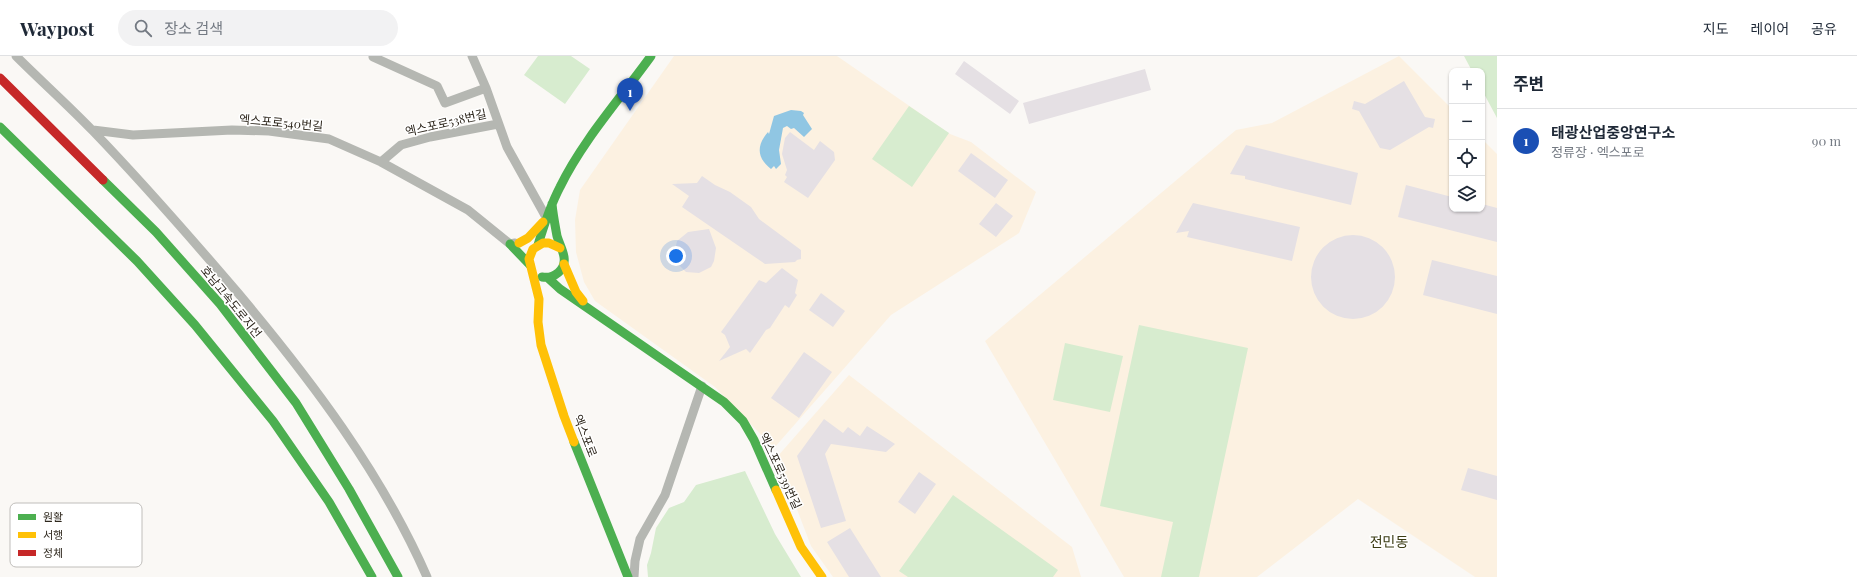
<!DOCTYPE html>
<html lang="ko">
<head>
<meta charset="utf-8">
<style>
  :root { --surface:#fff; --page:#f2f2f3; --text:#1f2937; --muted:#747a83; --line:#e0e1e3; --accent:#2563eb }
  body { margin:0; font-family:"Playfair Display","Noto Sans KR",serif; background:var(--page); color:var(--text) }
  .controls { position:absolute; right:12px; top:12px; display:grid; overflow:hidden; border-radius:8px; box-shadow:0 1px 3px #0004 }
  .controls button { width:36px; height:36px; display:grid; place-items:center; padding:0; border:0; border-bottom:1px solid var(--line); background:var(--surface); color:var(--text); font:20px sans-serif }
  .you { position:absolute; left:676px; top:200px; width:14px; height:14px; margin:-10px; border:3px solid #fff; border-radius:50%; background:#1a73e8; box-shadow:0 0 0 6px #1a73e833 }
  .badge { display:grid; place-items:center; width:26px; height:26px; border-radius:50%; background:var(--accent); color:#fff; font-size:13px; font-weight:700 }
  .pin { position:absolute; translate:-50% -33px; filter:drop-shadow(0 1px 2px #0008) }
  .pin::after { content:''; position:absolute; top:21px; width:14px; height:12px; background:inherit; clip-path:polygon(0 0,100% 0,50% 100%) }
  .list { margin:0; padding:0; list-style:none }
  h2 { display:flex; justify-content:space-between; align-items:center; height:52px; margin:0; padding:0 16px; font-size:17px }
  h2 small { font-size:13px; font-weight:400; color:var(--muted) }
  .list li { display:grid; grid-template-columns:26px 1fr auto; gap:12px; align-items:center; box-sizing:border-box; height:64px; padding:0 16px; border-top:1px solid var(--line) }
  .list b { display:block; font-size:15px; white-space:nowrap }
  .list p { margin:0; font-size:13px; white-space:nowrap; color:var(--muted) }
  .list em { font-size:13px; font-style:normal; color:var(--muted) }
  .icon { flex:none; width:22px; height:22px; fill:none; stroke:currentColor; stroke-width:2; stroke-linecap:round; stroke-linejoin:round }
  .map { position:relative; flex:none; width:1497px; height:521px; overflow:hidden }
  header { display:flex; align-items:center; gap:24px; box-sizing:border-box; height:56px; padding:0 20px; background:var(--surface); border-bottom:1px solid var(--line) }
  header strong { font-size:19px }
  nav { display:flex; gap:22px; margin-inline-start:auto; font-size:14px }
  .search { width:280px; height:36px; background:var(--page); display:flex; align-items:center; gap:10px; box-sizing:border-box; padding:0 14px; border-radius:22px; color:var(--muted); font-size:15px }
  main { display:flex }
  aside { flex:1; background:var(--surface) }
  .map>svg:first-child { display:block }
</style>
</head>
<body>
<header>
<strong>Waypost</strong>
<div class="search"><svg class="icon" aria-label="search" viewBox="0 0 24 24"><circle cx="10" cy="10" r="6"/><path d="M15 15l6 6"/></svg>장소 검색</div>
<nav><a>지도</a><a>레이어</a><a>공유</a></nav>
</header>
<main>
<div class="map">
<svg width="1497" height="521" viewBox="0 0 1497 521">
  <rect width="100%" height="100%" fill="#faf8f5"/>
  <path fill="#fcf1e1" d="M674,0H837L950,78L971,86L1036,136L1019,177L891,259L774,392L715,331L595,245L584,226L576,196L575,164L580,134Z
    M1399,0L1452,53V153H1482V83L1497,98V521H1475L1358,443L1257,521H1124L985,285L1236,74L1272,67Z
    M849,319L1072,491L1081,521H833L811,490L777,401Z"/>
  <path fill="#d7eccf" d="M538,0H571L590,13L565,48L524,19Z
    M1464,0H1497V62L1482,34V15H1472Z
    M909,50L949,77L912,131L872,103Z
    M1139,269L1248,292L1199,521H1161L1173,466L1100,450Z
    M1065,287L1123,300L1110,356L1053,344Z
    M745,415L775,478L801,521H648L647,509L651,497L656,472L669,452L684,446L696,429Z
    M953,439L1058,514L1053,521H908L899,515Z"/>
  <path fill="#90c6e3" d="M791,54L801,55L804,57L803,59L812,73L804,81L794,72L791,73L787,70L783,72L779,94L781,108L776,113L774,110L771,113C757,102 756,90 768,76L769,78L774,60Z"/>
  <path fill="#e5e0e4" d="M964,5L1019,45L1010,58L955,18Z
    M1145,13L1151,34L1029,68L1023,47Z
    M1404,25L1425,61L1435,63L1433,72L1429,71L1390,94L1380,92L1359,55L1352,53L1354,45L1365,48Z
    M790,76L814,94L820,85L834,96L835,104L808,142L784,126L787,121L785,119L787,114L782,98L785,82Z
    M1246,89L1358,117L1351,149L1245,123V120L1230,118Z
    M971,97L1008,124L995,142L958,115Z
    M702,120L715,129L730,136L751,151L759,163L801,194V203L797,204L795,206L765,208L682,151L689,140L672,128L697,127Z
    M1406,129L1452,141V153H1482V148L1497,152V186L1398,161Z
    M996,147L1013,160L996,181L979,168Z
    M1193,147L1300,171L1292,205L1187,181L1189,175L1176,177Z
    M709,173L716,192L714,205L711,211L699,217L686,216L676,206L674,199L677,185L688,176Z
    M1311 221a42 42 0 1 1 84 0a42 42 0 1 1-84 0Z
    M1432,204L1497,220V258L1423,239Z
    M782,212L798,224L795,237L797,239L789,252L785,249L770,272L766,274L750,297L746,293L719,305L730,291L725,279L721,276L759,224L766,227Z
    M821,237L845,255L833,271L809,254Z
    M804,296L832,316L799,362L771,342Z
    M824,363L843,377L848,371L860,380L867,370L895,388L886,396L831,388L825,398L846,465L821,472L797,400Z
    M1468,412L1497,420V444L1461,434Z
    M919,416L936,428L915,458L898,446Z
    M850,472L881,521H849L827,486Z"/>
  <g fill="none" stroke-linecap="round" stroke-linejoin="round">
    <path stroke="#b5b7b2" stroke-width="9" d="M16,0C41,25 68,49 93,75C143,127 191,182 238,237C311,324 381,416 427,521
      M472,0L486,32L507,91L546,161
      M373,1L437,30L445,47L486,32
      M93,74L133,79L232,74L269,75L329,83L381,106L468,154L510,188L515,187
      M381,106L401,89L430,81L498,68
      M634,521L635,505L640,483L665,439L702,330"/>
    <path stroke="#4caf50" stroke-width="9" d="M0,71L137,205L195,269L273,365L329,446L372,521
      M103,124L156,176L220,248L296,347L349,433L398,521
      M510,188L530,209
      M538,189C544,169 550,150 560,131C583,84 620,43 651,0
      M542,221C554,223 566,214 564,201C563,194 559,187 557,180C555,169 553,159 552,148
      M548,222L560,233L724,346L743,365L754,384L776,434
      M574,386L628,521"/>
    <path stroke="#ffc107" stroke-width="9" d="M519,187L528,182L543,166
      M560,192L549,187H543L533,193L529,203L539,243L538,266L541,289L564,360L574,386
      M564,208L576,236L583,245
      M776,434L801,491L822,521"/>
    <path stroke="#c62828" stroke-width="9" d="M0,22L103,124"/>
  </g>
  <g text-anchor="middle" stroke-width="3" stroke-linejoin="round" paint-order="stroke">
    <g font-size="12" fill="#2e271d" stroke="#fff">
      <text transform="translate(281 67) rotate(5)" y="4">엑스포로540번길</text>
      <text transform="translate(446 67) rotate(-13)" y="4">엑스포로538번길</text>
      <text transform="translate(231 246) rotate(51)" y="4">호남고속도로지선</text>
      <text transform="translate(585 380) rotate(69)" y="4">엑스포로</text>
      <text transform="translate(780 415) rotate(65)" y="4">엑스포로539번길</text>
    </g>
    <g font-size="14" fill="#3b3c14" stroke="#fff">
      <text x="1389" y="491">전민동</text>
    </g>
  </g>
  <rect x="10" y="447" width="132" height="64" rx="6" fill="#fff" stroke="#c0bebb" stroke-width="1"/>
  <rect x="18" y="458" width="18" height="6" fill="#4caf50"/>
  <rect x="18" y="476" width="18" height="6" fill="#ffc107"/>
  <rect x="18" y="494" width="18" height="6" fill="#c62828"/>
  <g font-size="11" fill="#2e271d">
    <text x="43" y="465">원활</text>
    <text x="43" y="483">서행</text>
    <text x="43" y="501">정체</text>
  </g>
</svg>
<div class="controls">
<button>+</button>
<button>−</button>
<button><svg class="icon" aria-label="locate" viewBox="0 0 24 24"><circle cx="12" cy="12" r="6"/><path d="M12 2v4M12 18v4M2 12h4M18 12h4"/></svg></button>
<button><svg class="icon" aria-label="layers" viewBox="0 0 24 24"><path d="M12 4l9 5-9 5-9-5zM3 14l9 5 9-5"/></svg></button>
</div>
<div class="you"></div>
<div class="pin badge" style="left:630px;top:55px;background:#1a4fb4">1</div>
</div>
<aside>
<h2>주변<small></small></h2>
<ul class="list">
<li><span class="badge" style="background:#1a4fb4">1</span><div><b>태광산업중앙연구소</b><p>정류장 · 엑스포로</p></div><em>90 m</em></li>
</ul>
</aside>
</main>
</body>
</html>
